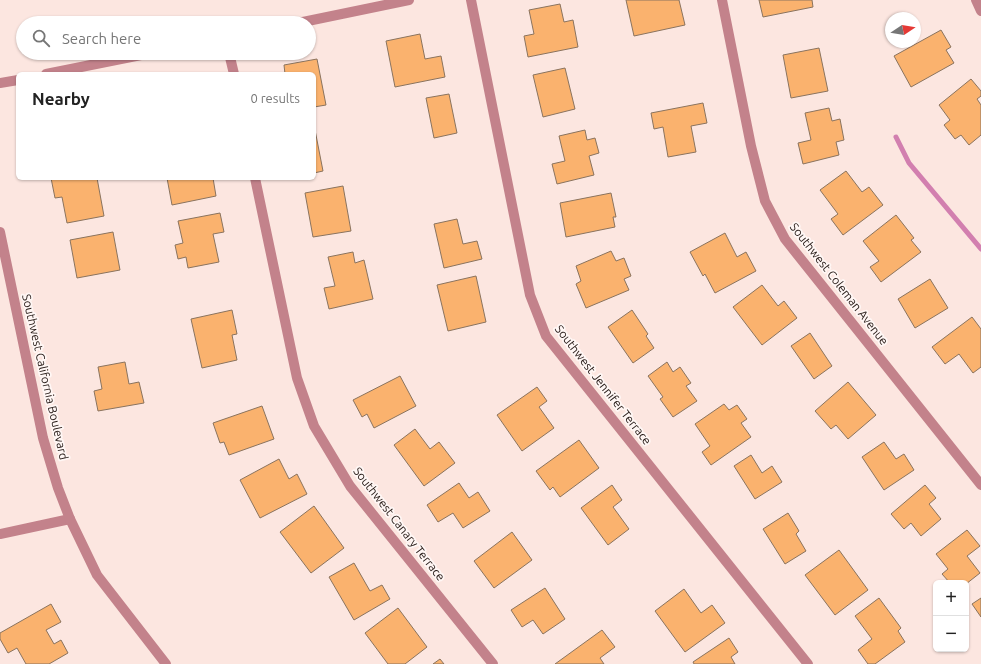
<!DOCTYPE html>
<html lang="en">
<head>
<meta charset="utf-8">
<style>
  :root { --surface:#fff; --page:#f6f6f6; --text:#222; --muted:#767676; --line:#e0e0e0 }
  body { margin:0; font-family:Ubuntu,sans-serif; background:var(--page); color:var(--text) }
  .controls { position:absolute; right:12px; bottom:12px; display:grid; overflow:hidden; border-radius:6px; box-shadow:0 1px 3px #0004 }
  .controls button { width:36px; height:36px; display:grid; place-items:center; padding:0; border:0; border-bottom:1px solid var(--line); background:var(--surface); color:var(--text); font:20px sans-serif }
  .compass { position:absolute; left:885px; top:12px; width:36px; height:36px; border-radius:50%; background:var(--surface); box-shadow:0 1px 3px #0004; rotate:78deg }
  .list { margin:0; padding:0; list-style:none }
  h2 { display:flex; justify-content:space-between; align-items:center; height:52px; margin:0; padding:0 16px; font-size:17px }
  h2 small { font-size:13px; font-weight:400; color:var(--muted) }
  .icon { flex:none; width:22px; height:22px; fill:none; stroke:currentColor; stroke-width:2; stroke-linecap:round; stroke-linejoin:round }
  .map { position:relative; flex:none; width:981px; height:664px; overflow:hidden }
  .search { position:absolute; background:var(--surface); box-shadow:0 1px 3px #0004; left:16px; top:16px; width:300px; height:44px; display:flex; align-items:center; gap:10px; box-sizing:border-box; padding:0 14px; border-radius:22px; color:var(--muted); font-size:15px }
  .panel { position:absolute; background:var(--surface); box-shadow:0 1px 3px #0004; left:16px; top:72px; width:300px; height:108px; border-radius:6px }
  .map>svg:first-child { display:block }
</style>
</head>
<body>
<div class="map">
<svg width="981" height="664" viewBox="0 0 981 664">
  <rect width="100%" height="100%" fill="#fce6e0"/>
  <g fill="none" stroke-linecap="round" stroke-linejoin="round">
    <path stroke="#d27faf" stroke-width="5" d="M896,137L909,163L981,249"/>
  </g>
  <path fill="#fab26e" stroke="#8a735e" d="M626,0H679L685,25L634,36Z
    M759,0H812L813,7L763,17Z
    M560,4L564,22L573,20L578,47L528,57L524,36L534,34L529,10Z
    M941,30L951,47L946,50L954,63L911,87L894,56Z
    M420,34L425,59L441,56L445,77L395,87L386,41Z
    M819,48L828,91L791,98L783,55Z
    M317,59L326,105L314,107V74H285L284,65Z
    M565,68L575,109L543,117L533,75Z
    M971,79L981,91V96L977,99L981,105V135L969,145L961,135L955,139L944,125L950,120L939,105Z
    M449,94L457,133L434,138L426,98Z
    M703,103L707,123L691,126L696,152L668,157L663,127L654,129L651,113Z
    M829,108L832,121L840,119L844,140L836,142L839,155L803,164L798,143L811,140L805,113Z
    M314,130H315L323,171L314,173Z
    M585,130L587,140L595,138L599,153L589,156L594,175L557,184L552,164L565,161L559,136Z
    M846,171L862,192L869,187L883,205L843,235L831,219L838,214L820,190Z
    M51,178H97L104,216L67,223L62,197L55,198Z
    M167,178H213L216,196L172,205Z
    M343,186L351,231L313,237L305,193Z
    M611,193L616,217H613L615,227L566,237L560,203Z
    M220,213L224,232L213,234L219,262L188,268L186,257L178,259L175,245L183,243L178,221Z
    M896,215L914,238L911,240L921,252L881,282L870,267L879,261L863,241Z
    M457,219L463,244L477,241L482,259L444,268L434,224Z
    M113,232L120,270L77,278L70,240Z
    M725,233L737,257L746,252L756,271L715,293L705,274L703,276L690,252Z
    M611,251L616,261L624,258L631,276L624,279L629,290L586,308L576,284L581,281L576,266Z
    M353,252L355,263L364,260L373,299L329,309L324,288L335,286L328,257Z
    M476,276L486,322L448,331L437,285Z
    M930,279L948,308L915,328L898,299Z
    M762,285L778,306L784,301L797,318L762,345L733,307Z
    M232,310L237,334L232,335L237,360L202,368L191,319Z
    M632,310L648,334L646,336L654,348L633,363L608,327Z
    M972,317L981,329V367L973,373L959,354L945,364L932,347Z
    M810,333L832,366L814,379L791,346Z
    M125,362L129,384L139,382L144,403L98,411L94,391L102,389L98,367Z
    M667,362L673,372L680,367L691,383L686,386L697,401L673,417L660,399L663,397L648,376Z
    M400,376L416,406L374,428L367,414L362,417L353,400Z
    M848,382L876,415L848,439L836,425L831,429L815,411Z
    M537,387L547,401L539,407L554,428L522,451L497,415Z
    M724,404L729,410L737,405L747,419L741,423L751,437L711,465L702,452L710,446L695,424Z
    M262,406L274,439L229,455L224,442L220,443L213,423Z
    M415,429L430,449L439,442L455,463L424,486L394,445Z
    M579,440L599,468L560,497L553,487L550,490L536,471Z
    M884,442L896,459L904,454L914,470L884,490L862,457Z
    M751,455L762,473L772,466L782,482L755,499L734,466Z
    M279,459L289,479L297,474L307,494L260,518L240,480Z
    M459,483L469,498L478,492L490,511L463,528L453,513L438,522L427,505Z
    M612,485L622,500L613,507L629,529L608,545L581,508Z
    M925,485L936,498L929,504L941,519L921,536L911,523L904,529L891,514Z
    M314,506L344,548L311,573L280,532Z
    M788,513L799,531L796,534L806,551L785,564L763,529Z
    M967,530L980,546L967,556L980,573L966,584V583H950L942,574L948,569L936,554Z
    M512,532L532,560L494,588L474,561Z
    M839,550L868,590L835,615L805,575Z
    M354,563L370,591L382,585L390,599L354,620L329,577Z
    M545,588L565,619L543,634L533,620L522,627L511,610Z
    M684,589L701,613L712,605L725,623L685,652L655,611Z
    M879,598L901,628L898,631L905,642L875,664H868L858,650L872,639L855,616Z
    M981,598V617L972,604Z
    M51,604L61,622L46,630L54,644L61,640L68,653L49,664H26L17,648L8,653L0,639V633Z
    M398,608L427,647L405,664H388L365,633Z
    M602,630L615,647L600,658L604,664H555Z
    M729,638L738,652L731,657L735,664H694L693,662Z
    M440,659L444,664H433Z"/>
  <g fill="none" stroke-linecap="round" stroke-linejoin="round">
    <path stroke="#c3828b" stroke-width="10" d="M471,0L530,295L546,336L808,664
      M722,0L751,146L765,201L785,239L981,485
      M976,0L981,11
      M298,23L409,0
      M229,53L234,74
      M46,74L151,53
      M0,83L18,80
      M255,178L297,378L314,426L350,486L493,664
      M0,534L70,519"/>
    <path stroke="#c3828b" stroke-width="10" d="M0,232L43,438L58,488L70,519L97,575L166,664"/>
  </g>
  <g text-anchor="middle" stroke-width="3.5" stroke-linejoin="round" paint-order="stroke">
    <g font-size="12" fill="#241814" stroke="#fff7f5">
      <text transform="translate(839 284) rotate(52)" y="4">Southwest Coleman Avenue</text>
      <text transform="translate(45 377) rotate(77)" y="4">Southwest California Boulevard</text>
      <text transform="translate(603 385) rotate(52)" y="4">Southwest Jennifer Terrace</text>
      <text transform="translate(399 524) rotate(52)" y="4">Southwest Canary Terrace</text>
    </g>
  </g>
</svg>
<div class="controls">
<button>+</button>
<button>−</button>
</div>
<svg class="compass" viewBox="-18 -18 36 36"><path d="M0-13l5 13h-10z" fill="#e53935"/><path d="M0 13l5-13h-10z" fill="#767676"/></svg>
<div class="search"><svg class="icon" aria-label="search" viewBox="0 0 24 24"><circle cx="10" cy="10" r="6"/><path d="M15 15l6 6"/></svg>Search here</div>
<section class="panel">
<h2>Nearby<small>0 results</small></h2>
<ul class="list">
</ul>
</section>
</div>
</body>
</html>
